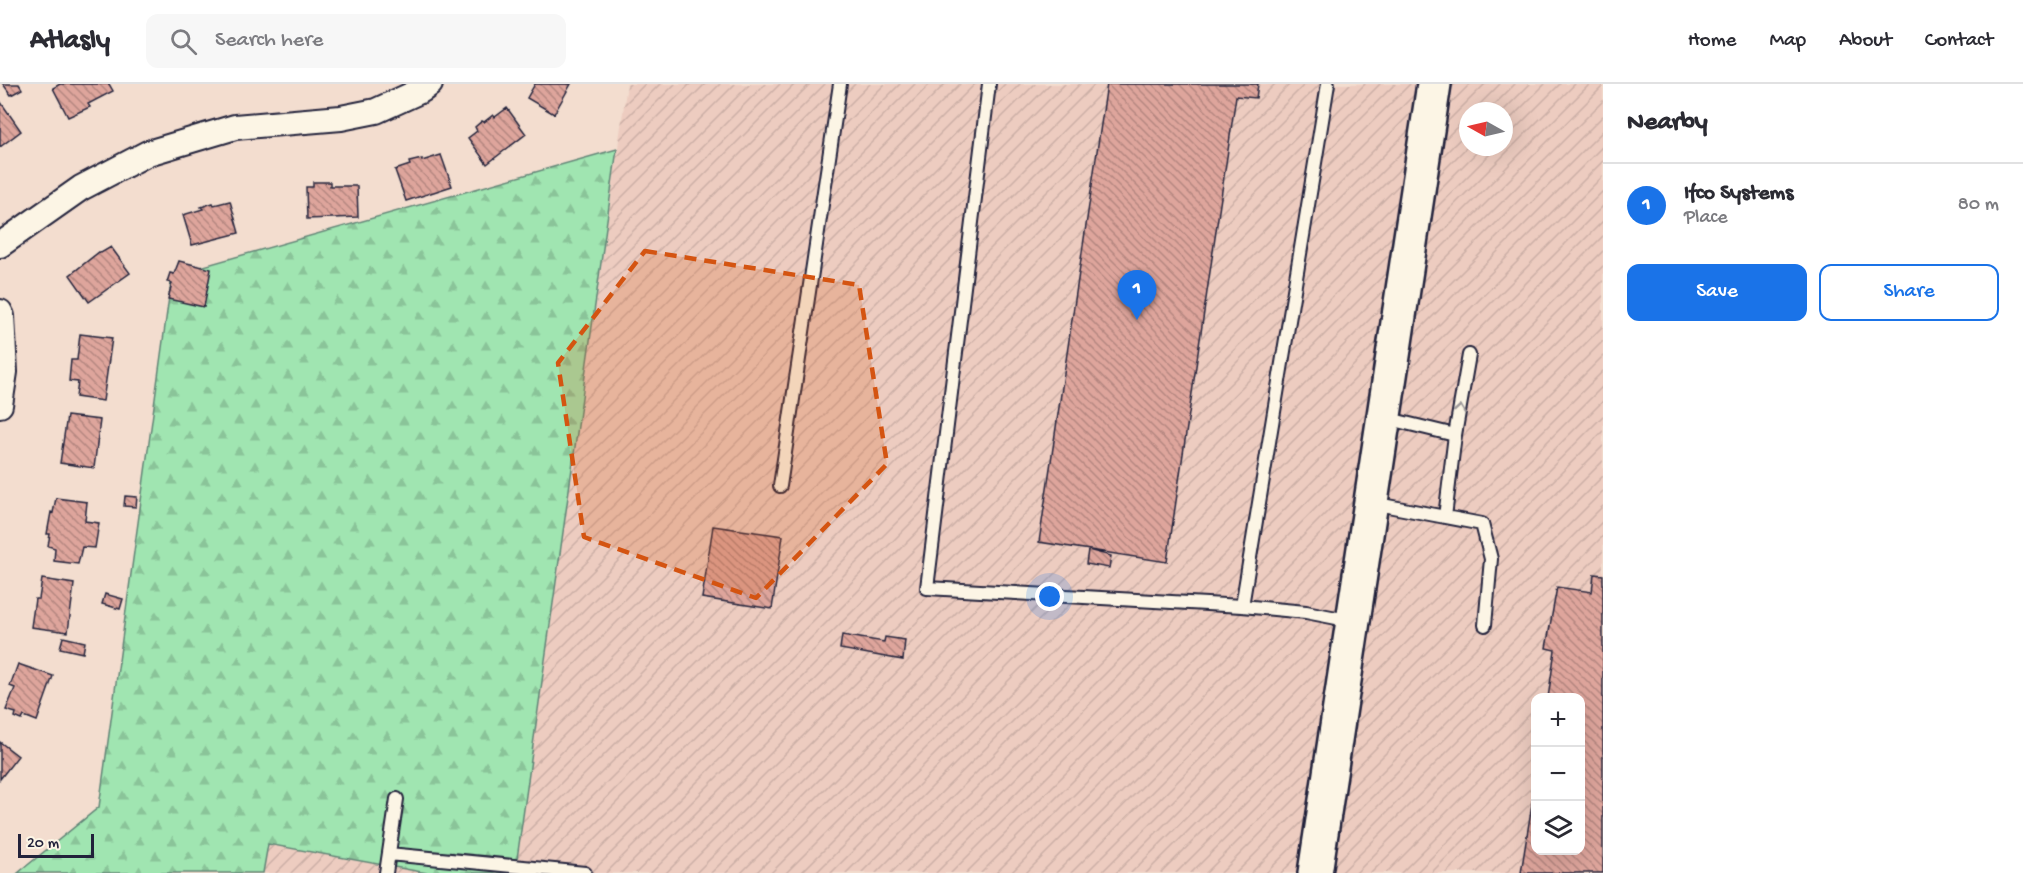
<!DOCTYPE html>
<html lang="en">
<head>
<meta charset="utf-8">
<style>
  :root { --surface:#fff; --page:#f7f7f7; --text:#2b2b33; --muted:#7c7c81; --line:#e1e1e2; --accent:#1a73e8 }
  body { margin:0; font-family:"Gochi Hand",sans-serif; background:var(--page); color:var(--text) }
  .controls { position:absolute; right:18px; bottom:18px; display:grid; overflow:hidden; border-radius:12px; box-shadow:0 6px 24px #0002 }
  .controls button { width:54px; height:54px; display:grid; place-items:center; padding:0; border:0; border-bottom:2px solid var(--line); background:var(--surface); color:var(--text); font:30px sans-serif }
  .compass { position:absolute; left:1459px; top:18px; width:54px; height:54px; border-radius:50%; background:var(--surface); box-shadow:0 6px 24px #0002; rotate:278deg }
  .scale { position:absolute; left:18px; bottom:15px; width:76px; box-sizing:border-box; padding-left:6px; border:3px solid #22223b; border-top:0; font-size:16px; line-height:21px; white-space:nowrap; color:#22223b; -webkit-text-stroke:4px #fcf5e5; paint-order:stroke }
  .you { position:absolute; left:1050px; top:513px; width:21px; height:21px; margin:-15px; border:4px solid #fff; border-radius:50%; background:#1a73e8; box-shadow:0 0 0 9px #1a73e833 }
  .badge { display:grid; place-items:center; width:39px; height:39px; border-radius:50%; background:var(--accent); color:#fff; font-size:20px; font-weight:700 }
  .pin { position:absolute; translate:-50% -50px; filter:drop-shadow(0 2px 3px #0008) }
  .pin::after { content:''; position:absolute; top:32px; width:21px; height:18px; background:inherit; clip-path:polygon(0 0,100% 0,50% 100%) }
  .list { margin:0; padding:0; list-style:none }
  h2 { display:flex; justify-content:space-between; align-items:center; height:78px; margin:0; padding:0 24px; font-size:26px }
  h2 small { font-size:20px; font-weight:400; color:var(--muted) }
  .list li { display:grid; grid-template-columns:39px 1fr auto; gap:18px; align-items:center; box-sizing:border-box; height:84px; padding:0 24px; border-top:2px solid var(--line) }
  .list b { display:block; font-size:22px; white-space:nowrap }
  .list p { margin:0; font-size:20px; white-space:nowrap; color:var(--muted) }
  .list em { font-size:20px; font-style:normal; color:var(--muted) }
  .actions { display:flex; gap:12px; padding:18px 24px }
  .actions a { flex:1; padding:14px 0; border:2px solid var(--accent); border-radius:12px; text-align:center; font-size:21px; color:var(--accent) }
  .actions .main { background:var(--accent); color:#fff }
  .icon { flex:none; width:33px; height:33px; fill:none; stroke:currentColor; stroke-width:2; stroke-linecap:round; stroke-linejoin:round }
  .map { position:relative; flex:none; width:1603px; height:789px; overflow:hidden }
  header { display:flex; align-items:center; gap:36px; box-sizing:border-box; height:84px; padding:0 30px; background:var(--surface); border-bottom:2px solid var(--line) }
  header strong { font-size:28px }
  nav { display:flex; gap:33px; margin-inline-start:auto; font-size:21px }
  .search { width:420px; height:54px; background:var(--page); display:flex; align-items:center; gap:15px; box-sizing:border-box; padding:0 21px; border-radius:12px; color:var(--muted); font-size:22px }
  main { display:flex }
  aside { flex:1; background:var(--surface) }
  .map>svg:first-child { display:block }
</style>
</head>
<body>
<header>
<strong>Atlasly</strong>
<div class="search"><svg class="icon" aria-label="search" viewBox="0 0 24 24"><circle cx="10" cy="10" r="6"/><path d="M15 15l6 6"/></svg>Search here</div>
<nav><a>Home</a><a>Map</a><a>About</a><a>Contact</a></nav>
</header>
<main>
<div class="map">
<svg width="1603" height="789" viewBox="0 0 1603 789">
  <defs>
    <pattern id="industrial-furrows" width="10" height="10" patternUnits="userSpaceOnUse" patternTransform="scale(1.5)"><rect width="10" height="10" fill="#edccc0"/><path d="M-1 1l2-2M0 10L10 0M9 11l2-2" fill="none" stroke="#cbafa6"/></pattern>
    <pattern id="forest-firs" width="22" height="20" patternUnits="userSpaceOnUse" patternTransform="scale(1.5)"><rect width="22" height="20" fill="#a0e5b1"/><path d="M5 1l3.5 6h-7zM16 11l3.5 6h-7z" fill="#8ac499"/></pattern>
    <pattern id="building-back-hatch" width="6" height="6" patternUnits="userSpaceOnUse" patternTransform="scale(1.5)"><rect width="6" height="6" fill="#dea59c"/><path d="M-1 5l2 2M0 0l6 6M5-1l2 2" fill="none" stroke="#b48680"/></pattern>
  </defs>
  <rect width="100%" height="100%" fill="#f3ddcf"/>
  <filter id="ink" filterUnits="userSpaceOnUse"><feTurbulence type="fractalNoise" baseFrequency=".0167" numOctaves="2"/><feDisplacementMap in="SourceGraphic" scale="12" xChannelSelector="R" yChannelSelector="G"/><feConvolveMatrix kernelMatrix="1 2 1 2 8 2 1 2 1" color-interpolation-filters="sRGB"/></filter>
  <g filter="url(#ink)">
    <path fill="url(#industrial-furrows)" fill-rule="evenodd" d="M627,0H1603V789H515ZM1468,27H1504V63H1468ZM1536,614H1580V766H1536Z
      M268,760L427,789H263Z"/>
    <path fill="url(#forest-firs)" stroke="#618476" stroke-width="1.5" d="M617,65L515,789H427L268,760L263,789H18L99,723L172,191Z"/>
    <path fill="url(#building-back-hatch)" stroke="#22223b" stroke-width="1.5" d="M3,0H19L22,5L11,11Z
      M60,0H109L113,7L88,20L90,23L68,33L53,4Z
      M535,0H571L554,30L527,14Z
      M1107,0H1258L1256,14L1236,12L1167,478L1039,458Z
      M0,17L21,47L0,63Z
      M507,24L526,50L487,80L468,54L477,47L475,43L482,37L484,38L493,31L495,33Z
      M441,71L452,102L406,117L395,86L410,81L409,78L422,75V77Z
      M313,98H330V102H357L358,133L307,135L306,103H313Z
      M230,117L239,149L192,161L183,131L203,125L201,123L213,119L214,121Z
      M111,163L130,189L89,218L70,191L99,168L101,169Z
      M179,177L211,185L204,223L168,215L172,199L167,198L170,189L174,190Z
      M80,250L112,254L103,317L76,313L78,298L69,297L71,276H77Z
      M67,332L100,336L94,384L60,379Z
      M125,412L137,413L136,423L124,422Z
      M56,414L87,418L85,437L99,439L95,464L82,463L78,480L54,477L55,464L48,462L50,450H47L51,428L53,429Z
      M713,442L783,452L772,525L702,514Z
      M1088,466L1111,472L1109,484L1086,480Z
      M1594,490L1603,491V789H1521L1536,695V766H1580V614H1548L1555,566L1546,564L1557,503L1592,508Z
      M42,495L74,500L68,548L31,543L35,515H39Z
      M105,510L123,515L120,525L102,520Z
      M842,551L884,558L885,553L905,556L903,576L840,565Z
      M63,553L85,558L83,569L60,564Z
      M18,580L53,592L37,637L24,632L22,636L15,633L16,629L6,626L15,604L10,602Z
      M0,658L18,672L0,695Z"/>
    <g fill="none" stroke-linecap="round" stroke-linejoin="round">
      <g stroke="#22223b" stroke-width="16">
        <path id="lane" d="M989,0L927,504L1242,522L1306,528L1352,537
          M1385,334L1455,351L1469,271
          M780,402L840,0
          M1372,419L1482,440L1491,475L1485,541
          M1445,433L1455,351
          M1242,522L1328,0
          M389,770L585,789
          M386,789L397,715"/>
      </g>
      <g stroke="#22223b" stroke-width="28">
        <path id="street" d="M0,161L81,104L148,69L235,43L341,34L376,27L422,6L430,0
          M0,228L2,232L5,288L0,321"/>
      </g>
      <g stroke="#22223b" stroke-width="38">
        <path id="secondary" d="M1315,789L1434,0"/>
      </g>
      <use href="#lane" stroke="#fcf5e5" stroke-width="12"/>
      <use href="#street" stroke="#fcf5e5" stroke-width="24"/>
      <use href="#secondary" stroke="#fcf5e5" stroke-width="33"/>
    </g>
    <defs><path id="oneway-chevron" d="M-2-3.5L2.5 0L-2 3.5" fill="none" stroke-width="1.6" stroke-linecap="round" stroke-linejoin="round" transform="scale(1.5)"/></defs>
    <use stroke="#9a9698" href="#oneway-chevron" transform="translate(1460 325) rotate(-81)"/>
  </g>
  <path fill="#d45411" fill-opacity="0.2" stroke="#d45411" stroke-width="4.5" stroke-dasharray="12 8" stroke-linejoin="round" d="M645,167L859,201L887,380L756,514L584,453L558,279Z"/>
</svg>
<div class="controls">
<button>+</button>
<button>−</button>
<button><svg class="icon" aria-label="layers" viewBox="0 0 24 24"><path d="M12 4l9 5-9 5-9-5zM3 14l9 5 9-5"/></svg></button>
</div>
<svg class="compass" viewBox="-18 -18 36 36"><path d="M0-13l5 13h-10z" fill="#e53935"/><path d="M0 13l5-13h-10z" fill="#7c7c81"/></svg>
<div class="scale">20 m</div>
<div class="you"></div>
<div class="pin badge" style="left:1137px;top:236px">1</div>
</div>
<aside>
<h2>Nearby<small></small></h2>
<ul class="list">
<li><span class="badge">1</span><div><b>Ifco Systems</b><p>Place</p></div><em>80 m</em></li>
</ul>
<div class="actions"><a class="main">Save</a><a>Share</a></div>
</aside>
</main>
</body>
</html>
